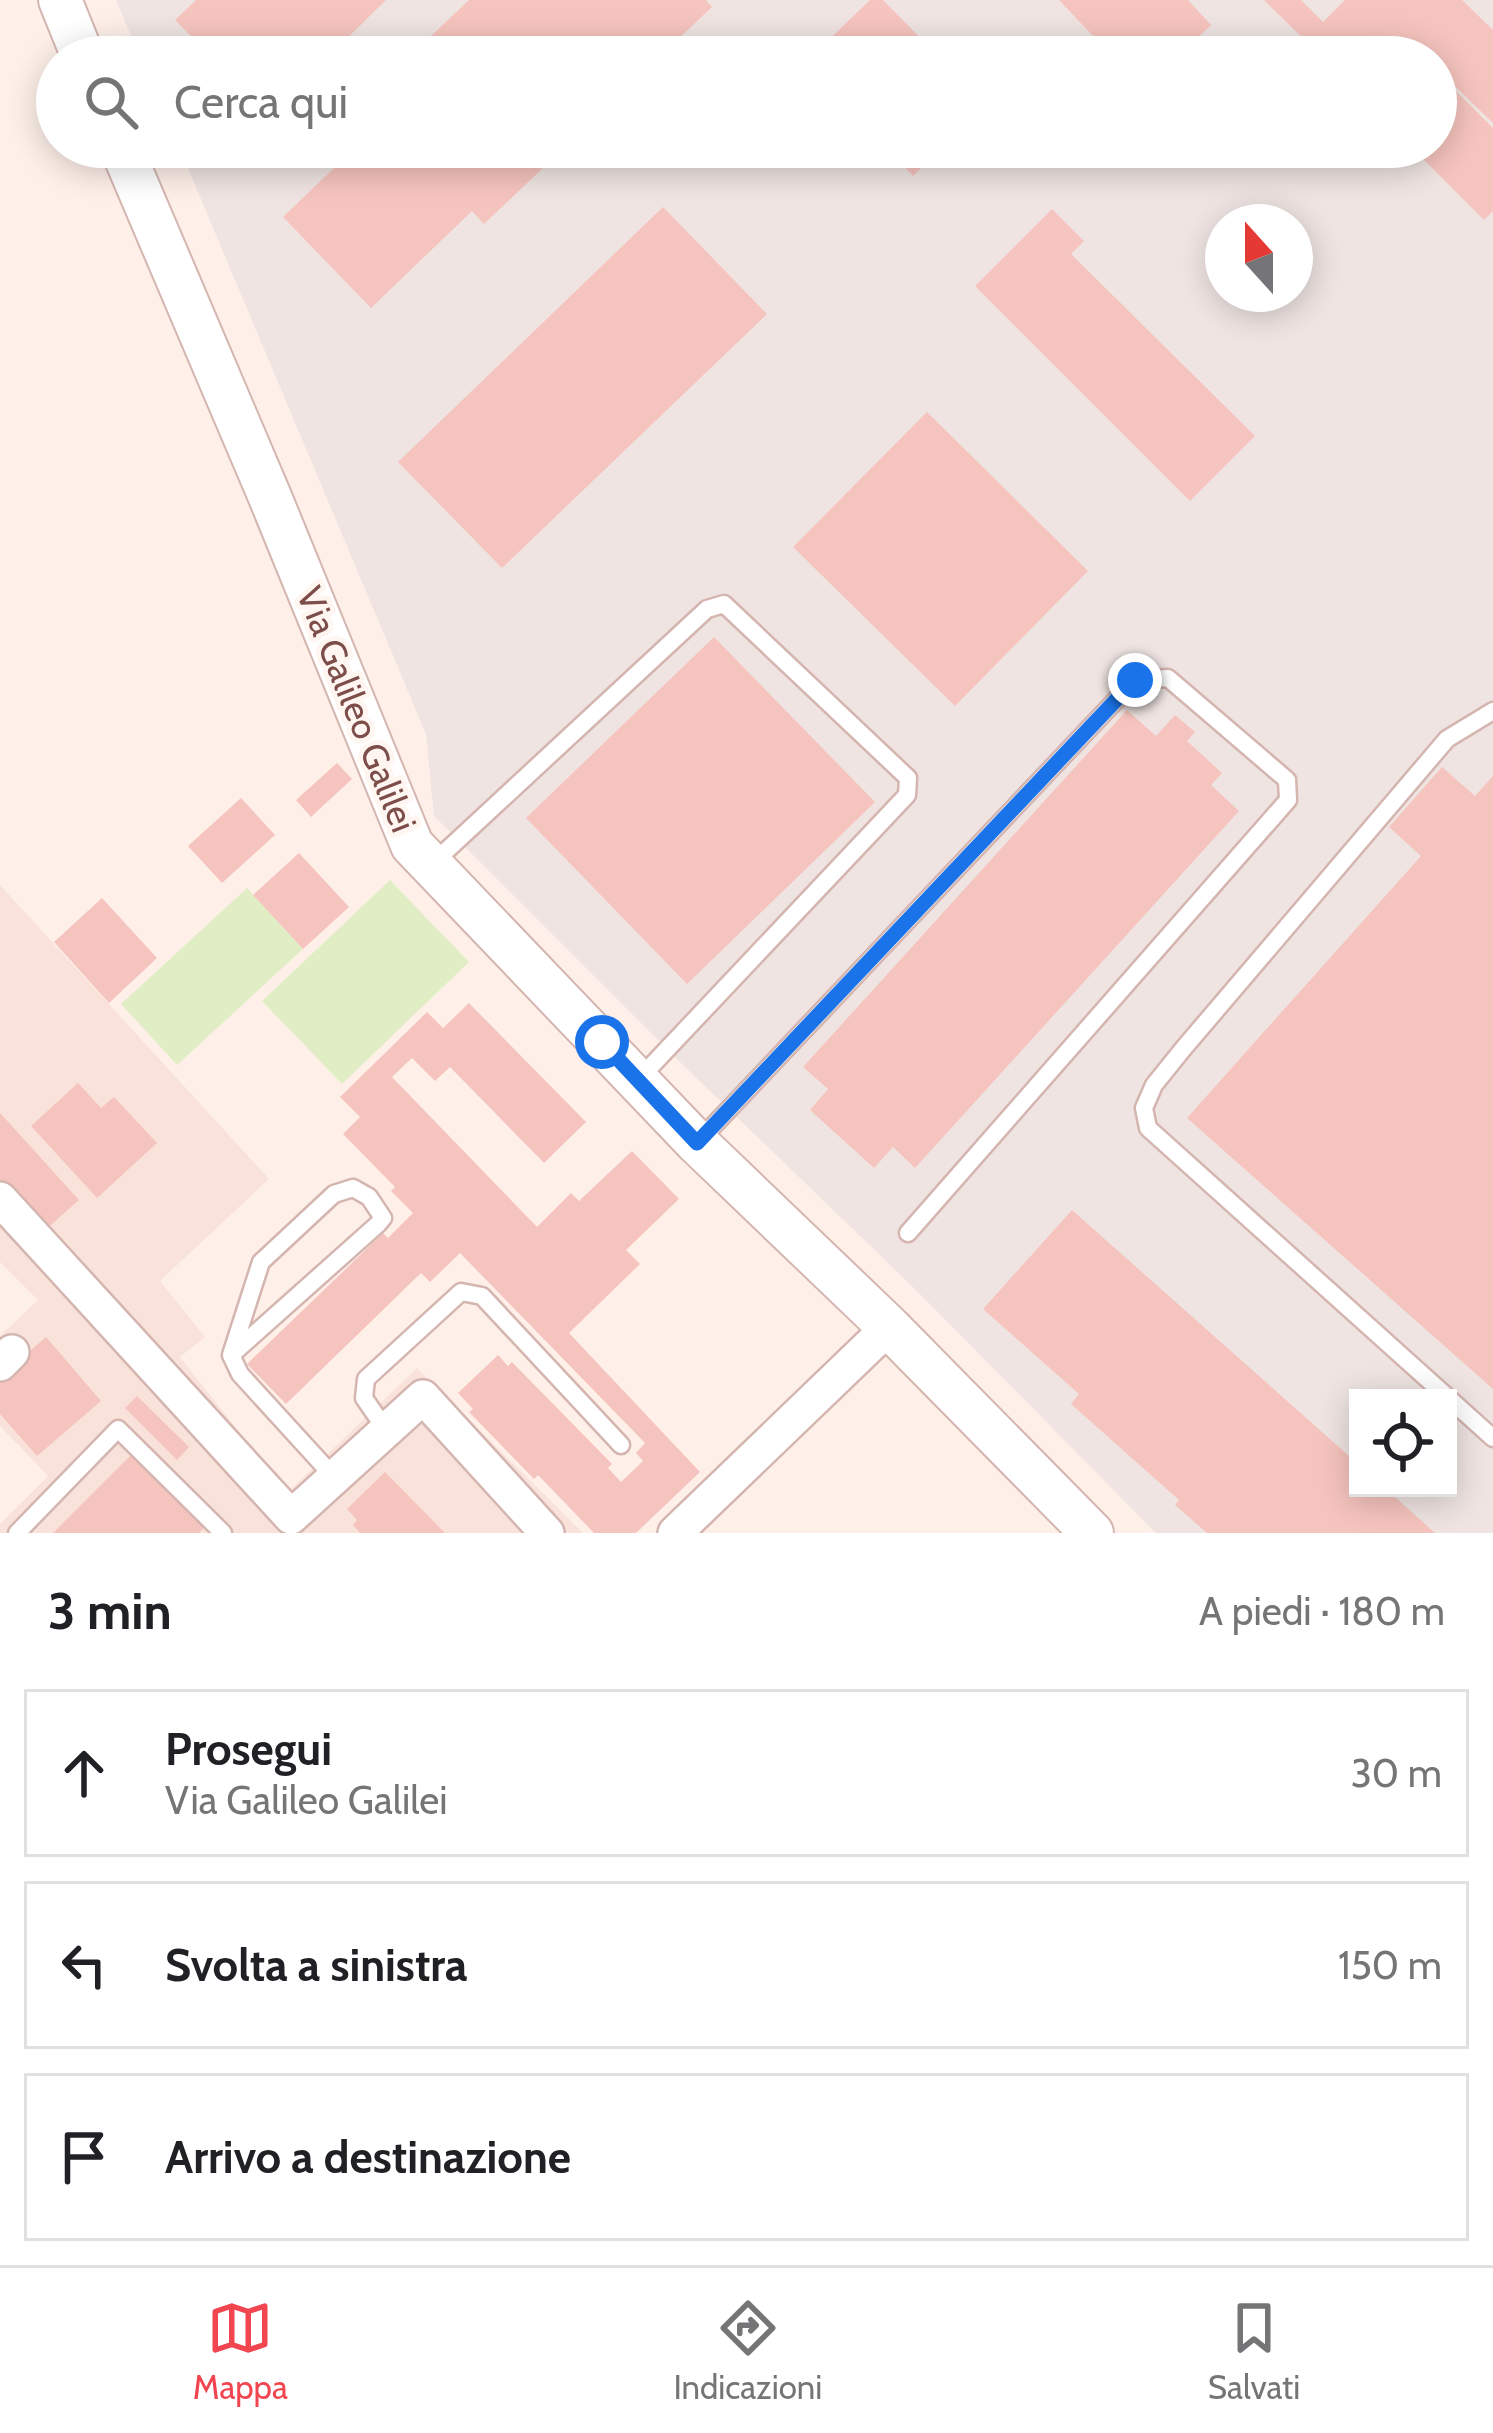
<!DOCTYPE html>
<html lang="it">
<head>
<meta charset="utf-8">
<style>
  :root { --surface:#fff; --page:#f6f6f6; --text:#202124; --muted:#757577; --line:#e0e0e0; --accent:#f14550 }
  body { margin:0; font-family:Cabin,sans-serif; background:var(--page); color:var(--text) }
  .controls { position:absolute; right:36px; bottom:36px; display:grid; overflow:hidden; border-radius:0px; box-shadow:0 6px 30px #0003 }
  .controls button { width:108px; height:108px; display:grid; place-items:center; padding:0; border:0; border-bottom:3px solid var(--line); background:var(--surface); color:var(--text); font:60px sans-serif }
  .compass { position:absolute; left:1205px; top:204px; width:108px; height:108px; border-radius:50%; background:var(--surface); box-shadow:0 6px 30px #0003; rotate:339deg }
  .stop { position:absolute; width:36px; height:36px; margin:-27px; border:9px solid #1a73e8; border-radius:50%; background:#fff }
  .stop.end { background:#1a73e8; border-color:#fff; box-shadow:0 3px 12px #0008 }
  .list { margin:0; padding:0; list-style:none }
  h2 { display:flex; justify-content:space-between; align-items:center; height:156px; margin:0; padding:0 48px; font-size:51px }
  h2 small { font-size:39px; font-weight:400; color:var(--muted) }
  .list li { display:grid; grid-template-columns:78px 1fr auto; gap:36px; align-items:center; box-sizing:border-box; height:168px; margin:0 24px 24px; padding:0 24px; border:3px solid var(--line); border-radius:0px }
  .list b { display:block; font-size:45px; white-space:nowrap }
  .list p { margin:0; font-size:39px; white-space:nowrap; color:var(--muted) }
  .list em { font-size:39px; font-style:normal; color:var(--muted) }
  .icon { flex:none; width:66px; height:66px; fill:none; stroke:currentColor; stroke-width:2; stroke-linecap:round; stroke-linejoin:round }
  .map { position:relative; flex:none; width:1493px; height:1533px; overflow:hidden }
  .search { position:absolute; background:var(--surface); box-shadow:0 6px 30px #0003; left:36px; right:36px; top:36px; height:132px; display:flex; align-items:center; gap:30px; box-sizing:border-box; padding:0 42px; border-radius:66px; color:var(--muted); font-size:45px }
  .sheet { height:732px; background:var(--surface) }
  nav { display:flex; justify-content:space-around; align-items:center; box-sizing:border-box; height:168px; border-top:3px solid var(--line); background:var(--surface); font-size:33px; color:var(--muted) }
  nav a { display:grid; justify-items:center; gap:6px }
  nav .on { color:var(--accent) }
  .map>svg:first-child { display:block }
</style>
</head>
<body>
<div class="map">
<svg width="1493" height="1533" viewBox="0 0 1493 1533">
  <rect width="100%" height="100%" fill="#fef0e9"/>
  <path fill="#f8e2d9" d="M0,885L269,1179L160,1281L205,1337L180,1357L287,1493L417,1368L583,1533H0V1524L48,1476L0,1426V1336L38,1300L0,1262Z"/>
  <path fill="#efe4e2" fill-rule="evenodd" d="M116,0H1493V1533H1156L917,1291L685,1067L434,816L426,734L179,147H1436V57H140ZM1223,222H1295V294H1223ZM1358,1398H1448V1488H1358Z"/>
  <path fill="#e1eec5" d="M390,880L469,962L342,1084L262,1001Z
    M247,888L303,949L177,1065L121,1004Z"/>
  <path fill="#f6c4be" d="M196,0H386L328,57H212L175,20Z
    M469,0H706L712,7L659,57H409Z
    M870,0H883L939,57H811Z
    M1059,0H1188L1211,25L1177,57H1113Z
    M1264,0H1301L1323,22L1345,0H1462L1493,30V123L1436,68V57H1425L1412,44L1422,57H1322Z
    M1436,71L1493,128V211L1484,220L1411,147H1436Z
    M356,147H565L484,224L472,211L371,308L283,217Z
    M886,147H943L913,176Z
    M663,207L767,314L502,568L398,462Z
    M1052,209L1084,241L1071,254L1255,436L1190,501L975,286Z
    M927,412L1088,571L955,706L793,547Z
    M714,637L875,802L687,984L526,818Z
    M1127,710L1156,736L1175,715L1195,732L1187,741L1222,773L1211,785L1239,811L915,1168L893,1147L874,1168L810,1110L828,1089L803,1067Z
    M337,763L352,779L311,817L296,800Z
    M1442,767L1475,796L1493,776V1389L1187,1118L1421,856L1389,827Z
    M241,798L275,835L222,883L188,846Z
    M299,853L349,907L303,949L253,895Z
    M102,898L157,958L109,1003L54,942Z
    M469,1003L586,1122L544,1163L450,1067L435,1081L412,1058L392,1077L537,1227L571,1193L579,1201L632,1151L679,1199L626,1250L640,1264L569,1333L700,1472L636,1533H594L538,1475L534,1479L469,1412L473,1409L458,1393L498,1355L508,1366L512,1362L612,1464L608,1468L621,1482L643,1461L636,1453L645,1443L460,1253L430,1282L421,1273L286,1404L247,1364L383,1233L388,1238L413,1213L391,1191L395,1187L343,1134L360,1117L340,1097L427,1012L443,1028Z
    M78,1083L101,1108L114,1097L157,1143L97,1198L31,1126Z
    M0,1113L79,1200L44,1231L0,1182Z
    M1072,1210L1358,1464V1488H1385L1435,1533H1207L1175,1505L1179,1500L1071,1404L1079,1394L983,1309Z
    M46,1337L101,1401L37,1456L0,1414V1377Z
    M137,1396L189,1447L177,1460L125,1408Z
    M134,1452L208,1524L199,1533H53Z
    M385,1472L445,1533H360L353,1525L357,1520L347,1509Z"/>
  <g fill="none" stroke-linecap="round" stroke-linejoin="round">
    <g stroke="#d4b5b0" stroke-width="21">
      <path id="service" d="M1493,711L1447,739L1183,1049L1154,1085L1144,1108L1148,1128L1493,1438
        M433,863L707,609L724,604L908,778L907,795L638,1080
        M697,1143L1135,680L1168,678L1287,780L1288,800L908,1233
        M231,1355L378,1224L383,1218L369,1197L353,1188L334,1194L261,1262L231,1355L240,1374L334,1477
        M386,1430L364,1398L366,1379L461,1292L482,1296L621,1445
        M17,1533L118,1429L223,1533"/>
    </g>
    <g stroke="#d4b5b0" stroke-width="38">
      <path id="minor" d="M0,1199L291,1517L423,1397L547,1533
        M0,1364L12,1352
        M675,1533L889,1327"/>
    </g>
    <g stroke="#d4b5b0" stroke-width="46">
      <path id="tertiary" d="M60,0L83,57
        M121,147L270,497L412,845L697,1143L889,1327L1092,1533"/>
    </g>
    <use href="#service" stroke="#fff" stroke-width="16"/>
    <use href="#minor" stroke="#fff" stroke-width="33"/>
    <use href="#tertiary" stroke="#fff" stroke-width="42"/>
  </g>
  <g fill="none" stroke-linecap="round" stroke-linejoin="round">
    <path stroke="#1a73e8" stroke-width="15" d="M602,1042L697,1143L1135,680"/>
  </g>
  <g text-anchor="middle" stroke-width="10" stroke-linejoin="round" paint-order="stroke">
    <g font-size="36" fill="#7c4d49" stroke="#fff5f1">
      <text transform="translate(357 709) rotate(68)" y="13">Via Galileo Galilei</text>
    </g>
  </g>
</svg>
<div class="controls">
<button><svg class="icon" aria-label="locate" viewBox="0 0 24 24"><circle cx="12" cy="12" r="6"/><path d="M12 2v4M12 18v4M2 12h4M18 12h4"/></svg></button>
</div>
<svg class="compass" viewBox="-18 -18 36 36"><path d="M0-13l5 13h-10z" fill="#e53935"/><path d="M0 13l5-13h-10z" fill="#757577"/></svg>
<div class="stop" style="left:602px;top:1042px"></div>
<div class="stop end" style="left:1135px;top:680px"></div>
<div class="search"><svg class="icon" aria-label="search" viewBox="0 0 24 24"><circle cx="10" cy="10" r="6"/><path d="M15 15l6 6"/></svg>Cerca qui</div>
</div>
<section class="sheet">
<h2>3 min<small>A piedi · 180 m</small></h2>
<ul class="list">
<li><svg class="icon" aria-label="ahead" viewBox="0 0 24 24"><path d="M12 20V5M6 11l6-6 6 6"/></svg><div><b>Prosegui</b><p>Via Galileo Galilei</p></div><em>30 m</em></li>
<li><svg class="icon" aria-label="left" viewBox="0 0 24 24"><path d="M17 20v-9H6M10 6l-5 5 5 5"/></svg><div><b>Svolta a sinistra</b></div><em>150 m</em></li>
<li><svg class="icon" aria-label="arrive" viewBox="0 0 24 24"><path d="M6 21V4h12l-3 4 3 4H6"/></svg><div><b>Arrivo a destinazione</b></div></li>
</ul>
</section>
<nav>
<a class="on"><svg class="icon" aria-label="map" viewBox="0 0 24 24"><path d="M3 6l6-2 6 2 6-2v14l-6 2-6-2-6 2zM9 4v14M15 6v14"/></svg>Mappa</a>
<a><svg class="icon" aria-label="directions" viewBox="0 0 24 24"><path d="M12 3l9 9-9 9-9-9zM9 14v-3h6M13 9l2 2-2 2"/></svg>Indicazioni</a>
<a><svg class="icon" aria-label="saved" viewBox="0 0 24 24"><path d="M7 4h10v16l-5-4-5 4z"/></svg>Salvati</a>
</nav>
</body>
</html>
